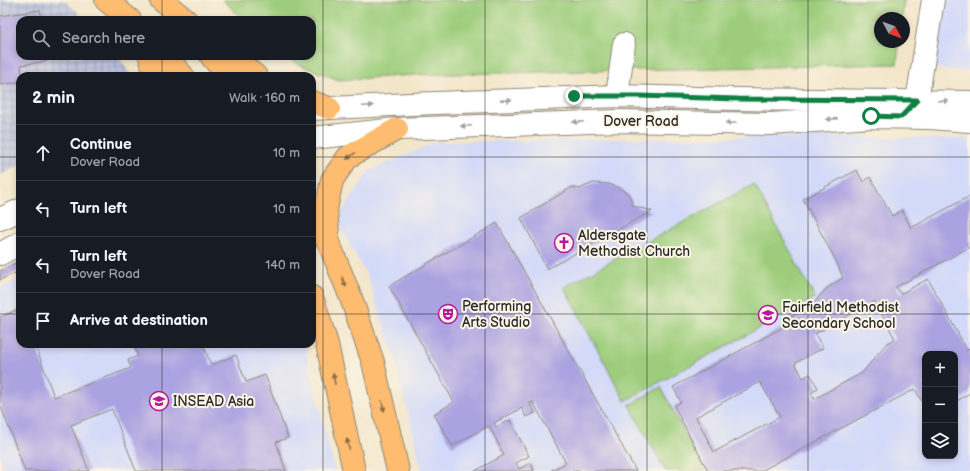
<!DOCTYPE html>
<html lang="en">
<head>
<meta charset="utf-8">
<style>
  :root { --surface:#171b24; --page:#242831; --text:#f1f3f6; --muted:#9ea1a6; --line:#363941 }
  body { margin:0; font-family:"Balsamiq Sans",sans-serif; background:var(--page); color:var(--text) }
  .controls { position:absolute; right:12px; bottom:12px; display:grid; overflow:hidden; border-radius:8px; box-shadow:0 2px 6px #0003 }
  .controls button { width:36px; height:36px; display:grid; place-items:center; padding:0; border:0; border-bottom:1px solid var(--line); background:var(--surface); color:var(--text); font:20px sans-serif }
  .compass { position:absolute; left:874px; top:12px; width:36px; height:36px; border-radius:50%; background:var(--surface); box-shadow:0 2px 6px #0003; rotate:131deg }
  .stop { position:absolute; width:12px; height:12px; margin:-9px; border:3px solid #0b8043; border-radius:50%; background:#fff }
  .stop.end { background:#0b8043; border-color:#fff; box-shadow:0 1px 4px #0008 }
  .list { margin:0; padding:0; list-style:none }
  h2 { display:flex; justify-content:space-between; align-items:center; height:52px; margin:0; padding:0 16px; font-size:17px }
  h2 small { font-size:13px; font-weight:400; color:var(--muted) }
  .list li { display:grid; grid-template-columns:26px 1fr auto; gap:12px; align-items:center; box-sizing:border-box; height:56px; padding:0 16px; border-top:1px solid var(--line) }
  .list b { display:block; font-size:15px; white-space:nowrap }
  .list p { margin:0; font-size:13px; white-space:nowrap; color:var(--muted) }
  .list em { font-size:13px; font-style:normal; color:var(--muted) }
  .icon { flex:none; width:22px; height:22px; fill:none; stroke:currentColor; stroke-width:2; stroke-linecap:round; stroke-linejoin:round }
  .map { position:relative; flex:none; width:970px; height:471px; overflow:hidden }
  .search { position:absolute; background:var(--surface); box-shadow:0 2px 6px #0003; left:16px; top:16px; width:300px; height:44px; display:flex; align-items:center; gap:10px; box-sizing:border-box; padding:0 14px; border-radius:12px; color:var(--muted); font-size:15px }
  .panel { position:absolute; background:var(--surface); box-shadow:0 2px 6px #0003; left:16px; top:72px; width:300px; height:276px; border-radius:12px }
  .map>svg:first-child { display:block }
</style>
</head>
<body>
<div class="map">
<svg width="970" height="471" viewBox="0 0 970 471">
  <defs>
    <pattern id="industrial-grid" width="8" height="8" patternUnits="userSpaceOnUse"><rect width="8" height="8" fill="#bcc3de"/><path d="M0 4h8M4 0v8" fill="none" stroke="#999fb4"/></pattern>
  </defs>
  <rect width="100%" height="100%" fill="#fcf5e5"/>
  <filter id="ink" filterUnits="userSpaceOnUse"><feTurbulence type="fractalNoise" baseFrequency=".025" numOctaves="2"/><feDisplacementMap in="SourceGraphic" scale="8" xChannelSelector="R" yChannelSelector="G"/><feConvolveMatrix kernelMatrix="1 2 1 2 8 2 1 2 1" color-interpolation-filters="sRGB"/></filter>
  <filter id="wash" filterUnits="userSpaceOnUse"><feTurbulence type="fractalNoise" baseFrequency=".012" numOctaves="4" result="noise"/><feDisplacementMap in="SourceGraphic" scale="16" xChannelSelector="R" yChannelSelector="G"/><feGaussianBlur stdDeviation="0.9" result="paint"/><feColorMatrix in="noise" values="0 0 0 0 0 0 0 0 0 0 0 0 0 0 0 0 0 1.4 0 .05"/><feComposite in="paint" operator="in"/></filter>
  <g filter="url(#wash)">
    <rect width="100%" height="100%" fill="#f2e5c8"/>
    <path fill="#d2d9f9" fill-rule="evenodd" d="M941,0H970V71L930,68Z
      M813,136L970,139V471H422L395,359L367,275L336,221L369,171L436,142ZM925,354H955V456H925Z
      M20,279V344H304L335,471H5L0,458V288Z"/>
    <path fill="url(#industrial-grid)" d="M0,0H64L86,20H20V56H118L132,76H20V166L0,175Z"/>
    <path fill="#9dcd7c" stroke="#647c54" d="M223,0H904L902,18H880V42H899L897,64L413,75L339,80L300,65L286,56H312V20H243Z
      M754,184L815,298L625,401L564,287Z
      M661,387L704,471H666L629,405Z"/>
    <g id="blocks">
      <path fill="#aba2e1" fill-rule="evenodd" d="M40,10L42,20H20V56H47V61L21,65L22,76H20V82L0,85V16Z
        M857,170L863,182L870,177L892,216L902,210L911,228L970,196V247L896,287L900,294L928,279L967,350L970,349V393L955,402V354H925V407L915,389L761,471H708L674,406L681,402L673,387L791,323L789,317L811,306L827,288L843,278L836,261L803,199ZM875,301L895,339L886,344L862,373L814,399L811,393L818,388L810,374L803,378L795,363L823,348L815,334ZM760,382L780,417L714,452L696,417Z
        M593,183L609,184L620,188L629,195L633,206L652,211L547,269L521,218L572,187L579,189Z
        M497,223L636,471H550L566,463L533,402L530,403L535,413L526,417L522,408L494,423L496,427L510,420L529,456L516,463L519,469L531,463L534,471H475L504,455L489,426L452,446L434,414L454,402L389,286Z
        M20,261V271L0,280V271Z
        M20,309V344H35L54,397L131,368L128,360L138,356L133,344H203L211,365L236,355L246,382L265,375L288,438L276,442L286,471H136L112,409L71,425L89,471H25L0,404V317Z"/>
    </g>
  </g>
  <g filter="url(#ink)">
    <use href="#blocks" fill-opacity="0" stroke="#8e887a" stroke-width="1"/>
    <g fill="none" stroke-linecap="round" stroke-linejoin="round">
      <g stroke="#8e887a" stroke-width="24">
        <path id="minor" d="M617,96L624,44
          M312,109L410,104L617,96L738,99L970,102
          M925,112L917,101L933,0
          M312,138L397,129L617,121L770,124L871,117L929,118L970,121
          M0,219L20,210
          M0,254L20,243"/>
      </g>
      <g stroke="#8e887a" stroke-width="24">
        <path id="major" d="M106,0L130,20
          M161,0L186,20
          M150,56L155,76
          M165,56L183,76
          M211,56L228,76
          M231,56L256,76
          M312,102L329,108
          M312,210L330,246L351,298L373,362L398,471
          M328,234L326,209L332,180L336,174L348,157L397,129
          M312,297L327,344L354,471"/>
      </g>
      <use href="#minor" stroke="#fff" stroke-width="22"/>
      <use href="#major" stroke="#febc70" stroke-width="22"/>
    </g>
    <defs><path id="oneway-solid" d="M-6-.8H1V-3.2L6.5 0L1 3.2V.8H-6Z"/></defs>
    <g fill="#a0a0a0">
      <use href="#oneway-solid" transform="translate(506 100) rotate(-3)"/>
      <use href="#oneway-solid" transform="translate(943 101) rotate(2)"/>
      <use href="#oneway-solid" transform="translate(368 106) rotate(-3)"/>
      <use href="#oneway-solid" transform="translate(832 119) rotate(176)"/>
      <use href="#oneway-solid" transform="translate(578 122) rotate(178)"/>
      <use href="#oneway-solid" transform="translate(731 123) rotate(-178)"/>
      <use href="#oneway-solid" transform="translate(466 126) rotate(178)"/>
    </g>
    <g fill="#8a6c4a">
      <use href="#oneway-solid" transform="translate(351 156) rotate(144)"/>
      <use href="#oneway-solid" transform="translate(344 282) rotate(68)"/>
      <use href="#oneway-solid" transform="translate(334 379) rotate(-101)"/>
      <use href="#oneway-solid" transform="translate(383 406) rotate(77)"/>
      <use href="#oneway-solid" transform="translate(348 444) rotate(-103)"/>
    </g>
  </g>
  <g fill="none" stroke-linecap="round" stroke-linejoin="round" filter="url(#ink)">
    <path stroke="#0b8043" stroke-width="5" d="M574,96H639L738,99L917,100L901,117L871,116"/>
  </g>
  <path fill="none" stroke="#2b2b2b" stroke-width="1" stroke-opacity="0.55" d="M162,0V20M323,0V471M485,0V471M647,0V471M808,0V471M162,56V76M0,157H20M312,157H970M0,314H20M312,314H970M162,344V471"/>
  <defs>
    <g id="church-ring" transform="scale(1)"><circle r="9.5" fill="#fcf5e5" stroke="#b5179e" stroke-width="1.5"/><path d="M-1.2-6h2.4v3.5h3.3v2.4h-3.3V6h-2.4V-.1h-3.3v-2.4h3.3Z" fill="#b5179e"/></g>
    <g id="theatre-ring" transform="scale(1)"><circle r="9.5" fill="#fcf5e5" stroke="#b5179e" stroke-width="1.5"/><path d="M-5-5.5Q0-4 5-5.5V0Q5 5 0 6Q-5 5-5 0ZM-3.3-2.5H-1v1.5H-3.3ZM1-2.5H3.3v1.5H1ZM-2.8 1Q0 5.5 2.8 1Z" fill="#b5179e"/></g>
    <g id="school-ring" transform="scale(1)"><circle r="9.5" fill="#fcf5e5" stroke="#b5179e" stroke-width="1.5"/><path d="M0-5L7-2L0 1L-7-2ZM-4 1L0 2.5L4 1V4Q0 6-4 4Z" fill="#b5179e"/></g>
    <g id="university-ring" transform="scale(1)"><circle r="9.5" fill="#fcf5e5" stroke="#b5179e" stroke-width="1.5"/><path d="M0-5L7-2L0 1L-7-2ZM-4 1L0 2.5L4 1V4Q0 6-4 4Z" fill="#b5179e"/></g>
  </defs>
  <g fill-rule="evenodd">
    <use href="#church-ring" x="564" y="243"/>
    <use href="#theatre-ring" x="448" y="314"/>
    <use href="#school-ring" x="768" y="315"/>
    <use href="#university-ring" x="159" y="401"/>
  </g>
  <g text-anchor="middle" stroke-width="4" stroke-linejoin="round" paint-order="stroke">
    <g font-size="14" fill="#2b2b2b" stroke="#fcf5e5">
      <text x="641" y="126">Dover Road</text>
    </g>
    <g font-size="14" fill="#2b2b2b" stroke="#fcf5e5" text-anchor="start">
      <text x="578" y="240">Aldersgate<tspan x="578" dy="16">Methodist Church</tspan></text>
      <text x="462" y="311">Performing<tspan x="462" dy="16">Arts Studio</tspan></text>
      <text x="782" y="312">Fairfield Methodist<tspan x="782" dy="16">Secondary School</tspan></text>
      <text x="173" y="406">INSEAD Asia</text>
    </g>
  </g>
</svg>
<div class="controls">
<button>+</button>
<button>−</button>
<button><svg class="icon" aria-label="layers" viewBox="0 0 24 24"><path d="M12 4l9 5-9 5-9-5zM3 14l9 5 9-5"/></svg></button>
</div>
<svg class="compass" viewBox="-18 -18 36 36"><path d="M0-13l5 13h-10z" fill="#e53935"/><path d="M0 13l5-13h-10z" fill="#9ea1a6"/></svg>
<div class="stop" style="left:871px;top:116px"></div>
<div class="stop end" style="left:574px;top:96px"></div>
<div class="search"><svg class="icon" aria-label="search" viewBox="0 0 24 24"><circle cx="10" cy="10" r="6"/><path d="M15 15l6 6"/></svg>Search here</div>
<section class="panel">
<h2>2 min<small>Walk · 160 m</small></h2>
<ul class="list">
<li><svg class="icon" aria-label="ahead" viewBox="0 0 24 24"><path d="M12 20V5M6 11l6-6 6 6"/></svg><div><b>Continue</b><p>Dover Road</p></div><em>10 m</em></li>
<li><svg class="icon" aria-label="left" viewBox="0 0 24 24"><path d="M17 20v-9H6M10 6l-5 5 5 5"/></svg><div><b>Turn left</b></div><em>10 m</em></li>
<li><svg class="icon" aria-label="left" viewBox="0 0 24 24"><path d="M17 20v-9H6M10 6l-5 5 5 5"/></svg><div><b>Turn left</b><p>Dover Road</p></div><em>140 m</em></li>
<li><svg class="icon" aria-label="arrive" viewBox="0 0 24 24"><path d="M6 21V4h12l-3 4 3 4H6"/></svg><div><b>Arrive at destination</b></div></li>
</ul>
</section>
</div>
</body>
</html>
